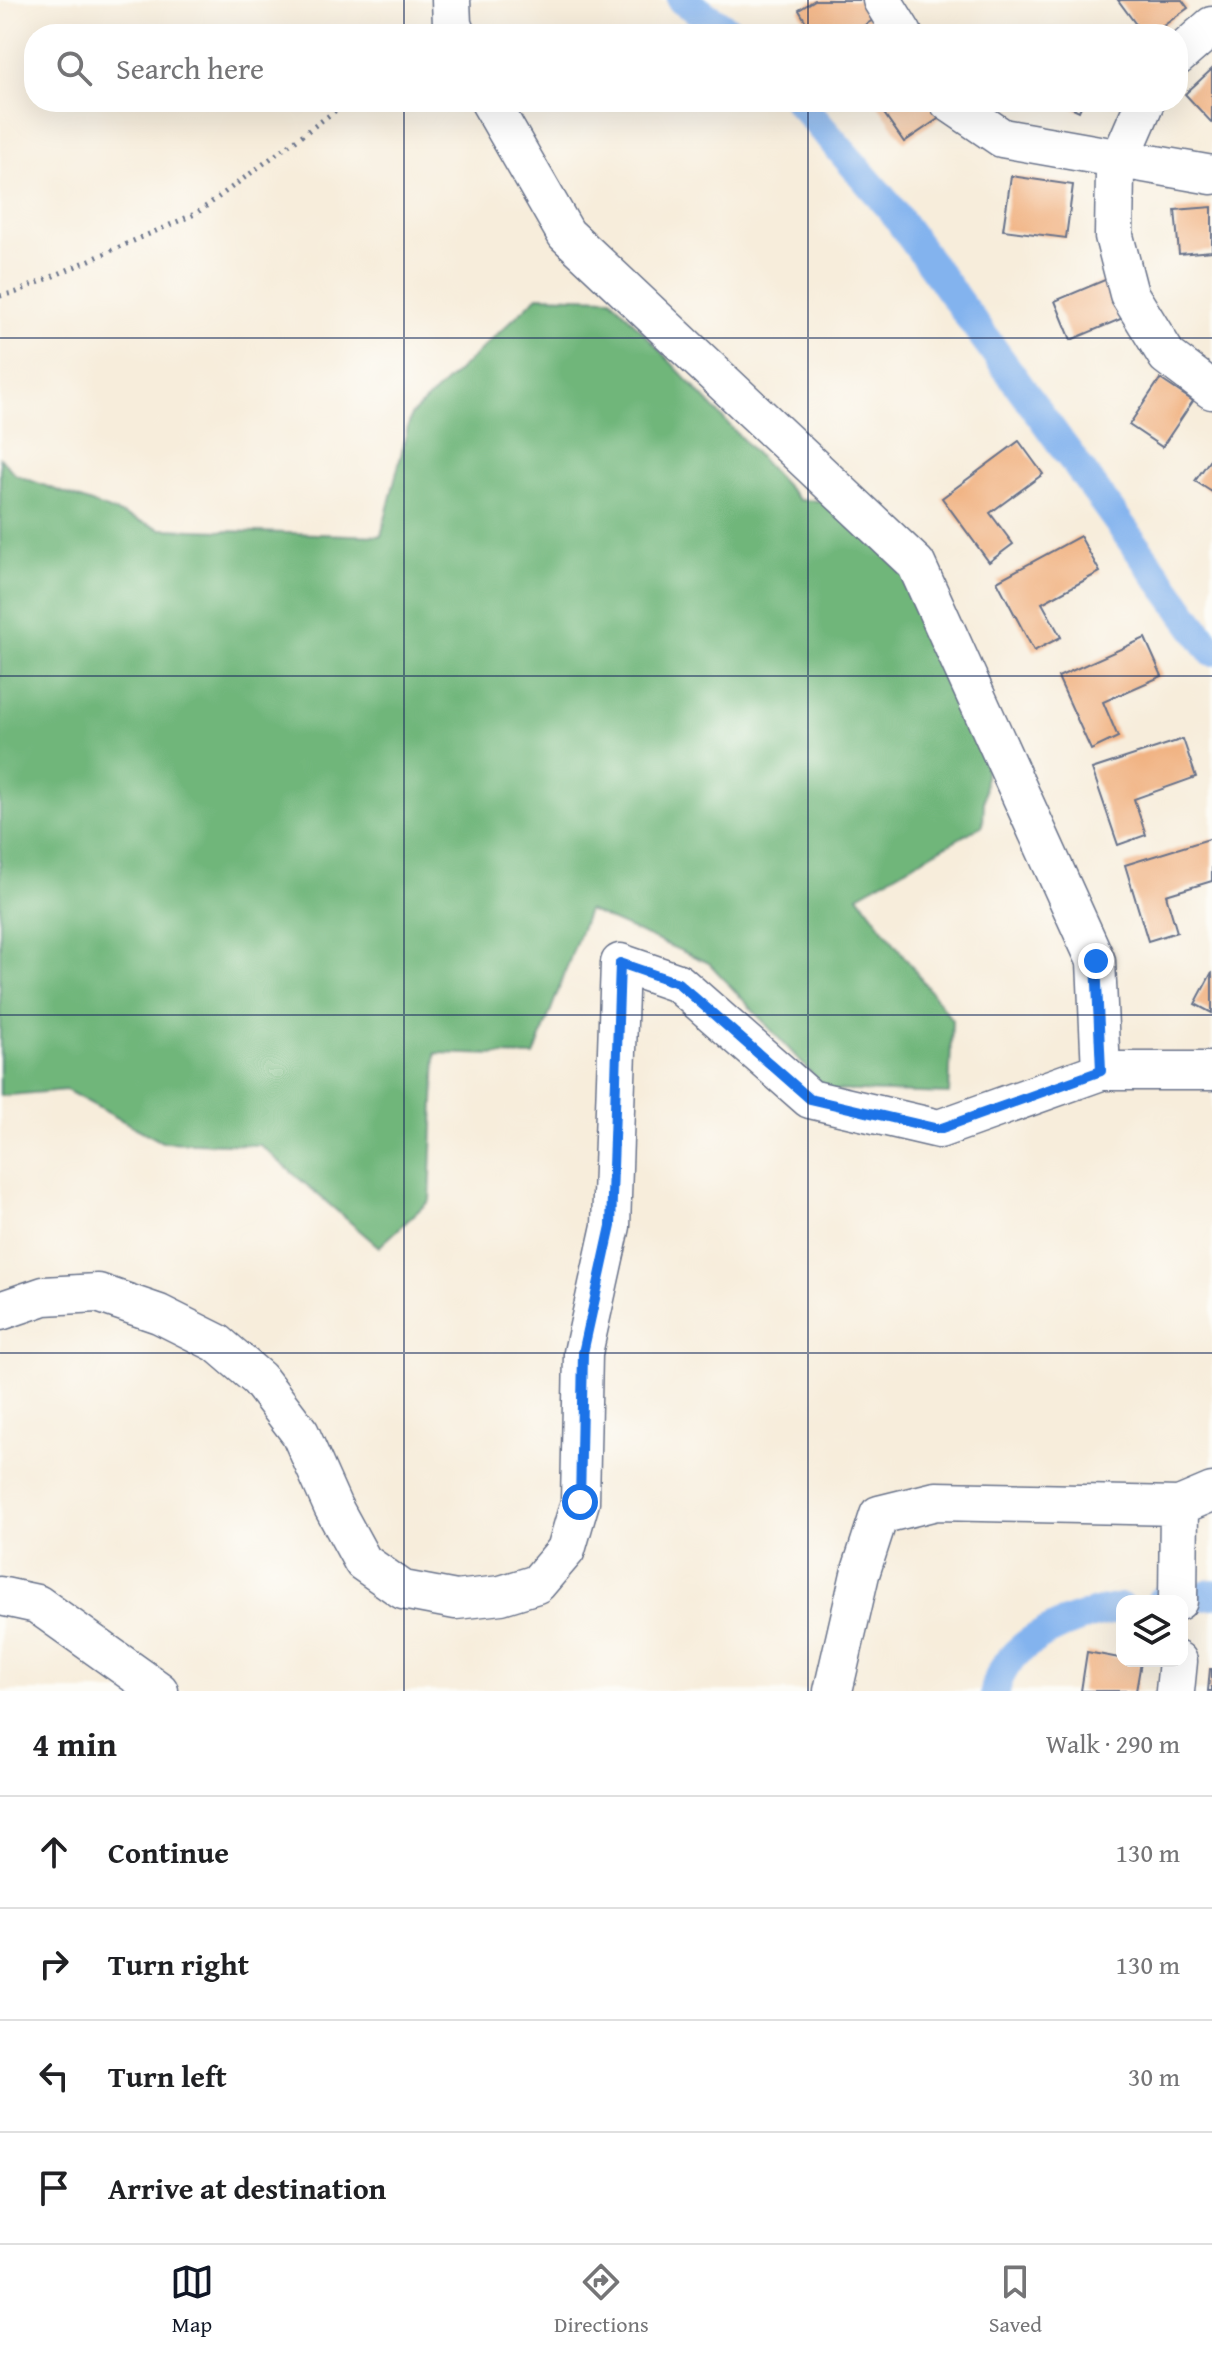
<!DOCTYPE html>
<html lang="en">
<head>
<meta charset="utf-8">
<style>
  :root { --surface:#fff; --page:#f2f2f2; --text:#202124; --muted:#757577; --line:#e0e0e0; --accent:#111827 }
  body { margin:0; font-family:"Gentium Book Plus",serif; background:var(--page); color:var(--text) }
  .controls { position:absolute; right:24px; bottom:24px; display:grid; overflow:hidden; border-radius:16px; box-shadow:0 8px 32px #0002 }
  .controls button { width:72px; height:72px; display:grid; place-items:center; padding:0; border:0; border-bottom:2px solid var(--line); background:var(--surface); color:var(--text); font:40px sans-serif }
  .stop { position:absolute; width:24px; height:24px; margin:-18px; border:6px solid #1a73e8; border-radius:50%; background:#fff }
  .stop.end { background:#1a73e8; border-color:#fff; box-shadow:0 2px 8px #0008 }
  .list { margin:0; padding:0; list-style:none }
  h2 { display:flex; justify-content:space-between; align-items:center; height:104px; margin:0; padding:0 32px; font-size:34px }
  h2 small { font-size:26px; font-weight:400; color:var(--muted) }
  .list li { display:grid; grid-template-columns:52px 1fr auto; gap:24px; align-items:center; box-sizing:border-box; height:112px; padding:0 32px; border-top:2px solid var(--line) }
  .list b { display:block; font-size:30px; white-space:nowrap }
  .list em { font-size:26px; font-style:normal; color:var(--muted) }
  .icon { flex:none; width:44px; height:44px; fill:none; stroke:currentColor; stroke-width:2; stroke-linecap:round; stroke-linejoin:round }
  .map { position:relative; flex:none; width:1212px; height:1691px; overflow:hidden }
  .search { position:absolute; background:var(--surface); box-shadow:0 8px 32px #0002; left:24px; right:24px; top:24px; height:88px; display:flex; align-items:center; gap:20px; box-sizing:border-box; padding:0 28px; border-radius:32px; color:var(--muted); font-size:30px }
  .sheet { height:552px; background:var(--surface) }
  nav { display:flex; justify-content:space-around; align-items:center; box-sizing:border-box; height:112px; border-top:2px solid var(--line); background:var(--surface); font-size:22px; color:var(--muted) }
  nav a { display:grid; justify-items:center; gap:4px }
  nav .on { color:var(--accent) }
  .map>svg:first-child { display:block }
</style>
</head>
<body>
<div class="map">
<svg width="1212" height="1691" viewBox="0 0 1212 1691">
  <rect width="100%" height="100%" fill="#fdfcf7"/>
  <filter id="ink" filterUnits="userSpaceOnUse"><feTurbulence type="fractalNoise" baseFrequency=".0125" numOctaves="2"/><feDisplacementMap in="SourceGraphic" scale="16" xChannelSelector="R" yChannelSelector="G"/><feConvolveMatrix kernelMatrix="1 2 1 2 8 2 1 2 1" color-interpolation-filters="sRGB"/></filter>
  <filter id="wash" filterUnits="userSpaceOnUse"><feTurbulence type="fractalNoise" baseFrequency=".006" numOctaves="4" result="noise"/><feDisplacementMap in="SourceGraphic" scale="32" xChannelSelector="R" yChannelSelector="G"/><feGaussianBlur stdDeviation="1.8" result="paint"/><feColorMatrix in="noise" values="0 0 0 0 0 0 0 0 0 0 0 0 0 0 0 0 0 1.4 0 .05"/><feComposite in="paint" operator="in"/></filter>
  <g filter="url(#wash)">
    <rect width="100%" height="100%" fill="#f7eddb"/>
    <path fill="#6fb67a" stroke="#45726c" stroke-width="2" d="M538,296L611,298L799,500L848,502L919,578L986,752L983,825L858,895L952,1020L949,1094L827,1090L709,963L588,910L534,1056L436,1053L430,1200L379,1247L260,1145L162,1142L66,1090L0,1096V458L16,475L161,529L381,536L411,415Z"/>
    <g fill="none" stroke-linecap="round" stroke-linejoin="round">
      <path stroke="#83b3ee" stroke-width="30" d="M682,0L733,34
        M799,102L888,205L1212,651
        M1161,1601L1212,1594
        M995,1691C1005,1639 1076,1615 1122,1608"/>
    </g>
    <g id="blocks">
      <path fill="#f1b383" d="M815,0H867L878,17L850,34H813L799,10Z
        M1118,0H1182L1188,8L1152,34H1143Z
        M1212,69V123L1185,94Z
        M876,102H930L941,117L904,142Z
        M1060,102H1083L1079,111Z
        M1011,176L1073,185L1066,238L1003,230Z
        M1212,207V251L1179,254L1175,210Z
        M1107,279L1123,318L1071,340L1055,301Z
        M1160,379L1193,401L1162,447L1129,425Z
        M1019,441L1043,474L990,513L1013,544L989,562L942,498Z
        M1212,457V492L1195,481Z
        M1080,536L1100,572L1042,603L1061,637L1034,651L997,581Z
        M1145,638L1162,676L1103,702L1118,737L1091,750L1058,677Z
        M1183,739L1196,777L1134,799L1146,835L1118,845L1092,769Z
        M1212,838V881L1166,895L1177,932L1148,941L1125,865Z
        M1212,972V1013L1195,1004Z
        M1087,1652L1141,1662L1136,1691H1081Z
        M1210,1669H1212V1691H1208Z"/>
    </g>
  </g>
  <g filter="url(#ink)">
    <use href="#blocks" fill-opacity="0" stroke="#68728a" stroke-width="2"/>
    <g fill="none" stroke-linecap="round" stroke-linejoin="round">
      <g stroke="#68728a" stroke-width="41">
        <path id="minor" d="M451,0L452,24L456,34
          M882,0L903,34
          M1178,56L1212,26
          M490,102L566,234L916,564L1096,961L1101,1071
          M949,102L1002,138L1212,175
          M1145,102L1115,171L1114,236L1129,294L1167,356L1212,390
          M0,1311L44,1296L98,1293L159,1314L217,1343L259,1379L300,1433L333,1507L363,1562L403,1590L456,1600L501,1595L537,1584L566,1550L580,1502L583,1353L611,1226L620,963L678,983L810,1099L939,1129L1101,1071H1212
          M0,1596L37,1604L159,1691
          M1178,1601L1179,1506
          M833,1691L860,1574L879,1515L936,1501L1179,1506L1212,1492
          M1175,1691L1178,1661"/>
      </g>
      <path stroke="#68728a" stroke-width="5" stroke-dasharray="2 6" stroke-linecap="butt" d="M0,296L17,292L197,213L347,102"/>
      <use href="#minor" stroke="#fff" stroke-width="38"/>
    </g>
  </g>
  <g fill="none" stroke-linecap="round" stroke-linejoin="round" filter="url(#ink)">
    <path stroke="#1a73e8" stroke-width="10" d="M580,1502L583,1353L611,1226L620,963L678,983L810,1099L939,1129L1101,1071L1096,961"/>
  </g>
  <path fill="none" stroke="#1b2f5e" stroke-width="2" stroke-opacity="0.55" d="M404,0V34M808,0V34M404,102V1691M808,102V1691M0,338H1212M0,676H1212M0,1015H1212M0,1353H1212"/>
</svg>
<div class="controls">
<button><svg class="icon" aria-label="layers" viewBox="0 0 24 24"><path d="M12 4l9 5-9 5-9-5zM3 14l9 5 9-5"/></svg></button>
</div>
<div class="stop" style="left:580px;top:1502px"></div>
<div class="stop end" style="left:1096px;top:961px"></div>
<div class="search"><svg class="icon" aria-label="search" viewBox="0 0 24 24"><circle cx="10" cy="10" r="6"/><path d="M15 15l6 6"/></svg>Search here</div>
</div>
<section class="sheet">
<h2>4 min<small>Walk · 290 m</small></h2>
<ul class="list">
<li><svg class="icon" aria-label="ahead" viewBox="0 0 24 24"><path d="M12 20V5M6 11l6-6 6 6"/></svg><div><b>Continue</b></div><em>130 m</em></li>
<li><svg class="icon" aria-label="right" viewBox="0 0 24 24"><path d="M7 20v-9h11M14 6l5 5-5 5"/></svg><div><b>Turn right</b></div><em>130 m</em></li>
<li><svg class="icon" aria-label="left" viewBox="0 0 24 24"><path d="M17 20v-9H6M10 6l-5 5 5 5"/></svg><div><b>Turn left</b></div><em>30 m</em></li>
<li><svg class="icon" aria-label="arrive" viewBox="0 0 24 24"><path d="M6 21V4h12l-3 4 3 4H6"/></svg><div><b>Arrive at destination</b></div></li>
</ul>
</section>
<nav>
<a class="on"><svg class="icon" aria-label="map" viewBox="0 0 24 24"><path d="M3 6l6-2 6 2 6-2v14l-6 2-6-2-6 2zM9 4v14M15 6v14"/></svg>Map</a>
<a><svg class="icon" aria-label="directions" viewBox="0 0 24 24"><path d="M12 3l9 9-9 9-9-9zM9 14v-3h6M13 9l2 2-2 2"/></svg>Directions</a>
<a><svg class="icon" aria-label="saved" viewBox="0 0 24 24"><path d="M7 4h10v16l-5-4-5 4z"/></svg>Saved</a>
</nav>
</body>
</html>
